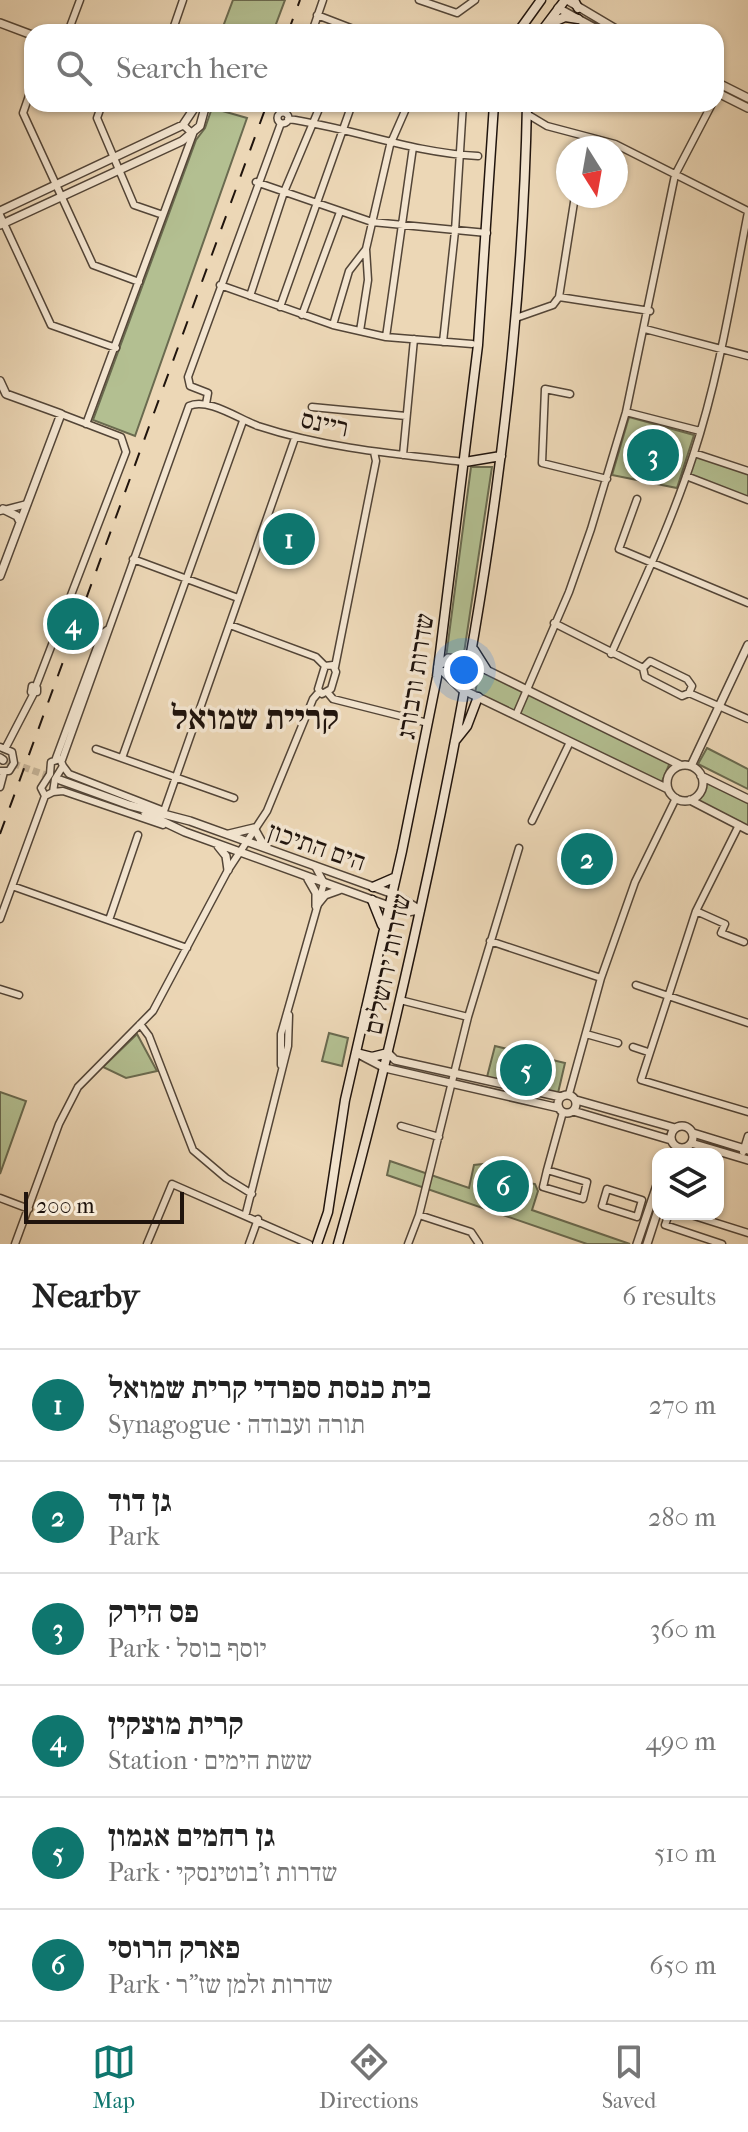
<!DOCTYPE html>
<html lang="en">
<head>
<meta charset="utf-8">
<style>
  :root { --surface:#fff; --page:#f6f6f6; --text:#222; --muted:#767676; --line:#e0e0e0; --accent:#0f766e }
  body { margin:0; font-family:"IM FELL French Canon","Frank Ruhl Libre",serif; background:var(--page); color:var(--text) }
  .controls { position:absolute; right:24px; bottom:24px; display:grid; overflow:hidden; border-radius:16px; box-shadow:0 2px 6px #0004 }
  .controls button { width:72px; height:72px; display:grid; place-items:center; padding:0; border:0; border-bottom:2px solid var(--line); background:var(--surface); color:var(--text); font:40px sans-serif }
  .compass { position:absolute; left:556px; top:136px; width:72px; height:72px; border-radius:50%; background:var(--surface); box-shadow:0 2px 6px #0004; rotate:169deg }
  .scale { position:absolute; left:24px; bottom:20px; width:160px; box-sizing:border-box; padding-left:8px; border:4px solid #20140d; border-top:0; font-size:22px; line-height:28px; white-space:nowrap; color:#20140d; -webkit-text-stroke:6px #f3e5d0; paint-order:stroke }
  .you { position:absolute; left:464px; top:670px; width:28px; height:28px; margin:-20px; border:6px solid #fff; border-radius:50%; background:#1a73e8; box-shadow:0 0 0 12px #1a73e833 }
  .badge { display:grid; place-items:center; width:52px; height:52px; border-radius:50%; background:var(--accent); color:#fff; font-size:26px; font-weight:700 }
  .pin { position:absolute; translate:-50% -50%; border:4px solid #fff; box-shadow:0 2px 8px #0006 }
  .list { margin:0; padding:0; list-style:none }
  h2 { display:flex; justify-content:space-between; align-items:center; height:104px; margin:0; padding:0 32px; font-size:34px }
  h2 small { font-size:26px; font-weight:400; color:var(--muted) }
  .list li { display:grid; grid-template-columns:52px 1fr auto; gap:24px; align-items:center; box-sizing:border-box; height:112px; padding:0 32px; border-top:2px solid var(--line) }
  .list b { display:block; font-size:30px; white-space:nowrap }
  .list p { margin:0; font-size:26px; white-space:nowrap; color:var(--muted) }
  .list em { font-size:26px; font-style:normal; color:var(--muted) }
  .icon { flex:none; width:44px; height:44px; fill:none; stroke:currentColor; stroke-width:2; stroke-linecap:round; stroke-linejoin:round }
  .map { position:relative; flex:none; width:748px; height:1244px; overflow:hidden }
  .search { position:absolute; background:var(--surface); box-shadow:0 2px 6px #0004; left:24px; right:24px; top:24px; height:88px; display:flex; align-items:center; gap:20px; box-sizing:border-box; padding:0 28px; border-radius:24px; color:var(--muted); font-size:30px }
  .sheet { height:776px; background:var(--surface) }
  nav { display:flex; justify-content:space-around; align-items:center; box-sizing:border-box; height:112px; border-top:2px solid var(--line); background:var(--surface); font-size:22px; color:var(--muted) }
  nav a { display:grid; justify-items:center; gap:4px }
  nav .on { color:var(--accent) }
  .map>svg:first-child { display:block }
</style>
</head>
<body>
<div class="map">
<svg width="748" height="1244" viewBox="0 0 748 1244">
  <rect width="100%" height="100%" fill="#ecd7b6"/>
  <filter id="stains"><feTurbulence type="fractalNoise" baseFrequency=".0025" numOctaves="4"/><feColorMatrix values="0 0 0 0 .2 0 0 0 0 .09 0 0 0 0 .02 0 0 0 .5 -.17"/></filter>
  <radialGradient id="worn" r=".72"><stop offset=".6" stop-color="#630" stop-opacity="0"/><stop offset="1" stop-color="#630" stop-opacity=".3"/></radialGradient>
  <path fill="#b3bf91" stroke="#6a6a4f" stroke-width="2" d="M233,0H285L273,32H221Z
    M212,108L247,118L135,436L93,420L196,140L205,128Z
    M629,417L694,435L677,488L612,475Z
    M696,456L748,474V497L689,475Z
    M471,467H492L461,673L453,678L444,673Z
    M480,668L524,689L515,712L475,693Z
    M527,691L671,760L661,784L519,714Z
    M707,748L748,769V789L698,764Z
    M708,779L748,799V829L697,802Z
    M329,1033L348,1038L342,1066L322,1061Z
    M137,1034L157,1071L126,1078L103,1067Z
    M495,1046L565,1063L558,1093L487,1077Z
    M0,1092L26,1101L0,1174Z
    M390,1161L469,1188L474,1165L492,1163L506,1178L535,1184L538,1191L532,1210L630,1244H587L387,1175Z"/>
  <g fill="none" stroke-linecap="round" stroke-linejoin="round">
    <path stroke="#c3b094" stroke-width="7" stroke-dasharray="7 3.5" stroke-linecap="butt" d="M3,760L60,780"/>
    <g stroke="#534537" stroke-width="9">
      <path id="minor" d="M419,0L457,13L475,0
        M317,15L361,32
        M68,32L80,0
        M172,32L183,0
        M312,32L323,0
        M32,87L23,113L93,265L139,282
        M102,104L97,118L134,205L163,215
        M277.5 118a5.5 5.5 0 1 1 11 0a5.5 5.5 0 1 1-11 0Z
        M527,114L547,126L615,144L748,211
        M288,119C353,128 411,153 478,156
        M256,182L372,222L487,233
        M0,215L51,325L116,348
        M220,285L333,325L386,337L472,344
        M250,296L284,192L321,104
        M559,297L575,196
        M280,307L352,104
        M302,315L340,212
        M516,318L553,305L559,297L650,311
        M333,325L349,271L366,249L390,145L408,104
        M645,329L748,356
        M360,331L368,280L366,249
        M386,337L413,147
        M443,342L455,231L463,104
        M570,394L545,389L542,463L607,479
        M206,404L208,393L190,386L188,377L281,123
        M312,407L406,416
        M626,412L700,431
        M86,424L193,134L183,125
        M694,453L748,471
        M403,455L414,339
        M686,476L748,500
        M637,499L619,549L748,603
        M0,511L27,504
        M133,559L238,598
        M554,623L643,668L645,677L682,696L689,693L748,719
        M230,625L316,657L325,666
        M611,654C640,589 671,524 693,456C719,377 732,294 748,212
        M333,665L336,672L331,689L322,694L318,689L325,666Z
        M335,667L376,461L374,452
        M643,668L650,661L687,679L692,686L689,693
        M32,686L37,688V692H31Z
        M36,686L126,452L121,437L61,414
        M328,693L333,699L428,723
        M516,715L569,592L591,529L626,412L675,175L712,104
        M0,747L12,752L14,763L9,771H0
        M5,749L34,693
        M96,749L234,798
        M56,758L102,634L107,630
        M122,758L243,421
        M60,759L63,766L55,779L53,792L45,796L41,788L50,774L51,762Z
        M62,760L189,406C207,397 239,419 258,426C325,448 394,454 465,462
        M63,766L69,774L164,811
        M0,787L4,772
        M53,792L63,791L163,825
        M164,811L295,438
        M532,821L570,742
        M739,825L696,911L641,1080L748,1112
        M12,886L187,948
        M696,911L725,924L721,933L744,942
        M0,919L45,796
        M109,920L138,835
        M490,941L601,978
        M636,985L748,1023
        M0,989L19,995
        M400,1000L468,1017
        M140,1024L149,1036L193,1150L226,1178L252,1194
        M586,1034L618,1043
        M633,1047L648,1052
        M281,1065V1034L324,883L315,866
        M569,1094L601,978L635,882L676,798
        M401,1126L439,1137
        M743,1152L748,1136
        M547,1170L587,1182L583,1199L543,1187Z
        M547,1170L563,1112
        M607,1189L642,1200L637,1217L602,1206Z
        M0,1198L29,1209
        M246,1213L288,1046L289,1015
        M669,1214L665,1225L722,1244
        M688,1214L748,1233
        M419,1215L471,1232L479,1244
        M15,1244L59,1124L78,1087L153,1011L228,870L267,811L313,699L319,692
        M147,1244L172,1184L309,1244
        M249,1244L258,1219
        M408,1244L419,1215L468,1017L519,848"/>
    </g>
    <g stroke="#534537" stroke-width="10">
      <path id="tertiary" d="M567,0L621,32
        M558,8L602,32
        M0,23L32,35
        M716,82L748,98
        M716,92L748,108
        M0,211L183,125L197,104
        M0,225L182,141L200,126L206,104
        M0,381L6,394L61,414L0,576
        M3,509L17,516L20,522
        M0,758L3,760
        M667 783a18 18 0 1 1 36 0a18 18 0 1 1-36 0Z
        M691,766L748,645
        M701,776L748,799
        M60,780L129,805L190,821L396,895L420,910
        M668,789L461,689L438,667L448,658L466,660L680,765
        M690,800L748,830
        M145,813L185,832L389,906L407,912L420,910
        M229,834L254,828L264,846
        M218,846L226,856L228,870
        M308,879L316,893V906
        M316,906L325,895L339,890
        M388,1053L395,1060L561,1097
        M362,1056L385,1068L559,1108
        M558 1104a9 9 0 1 1 18 0a9 9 0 1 1-18 0Z
        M576,1100L675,1128
        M573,1111L671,1140
        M671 1137a11 11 0 1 1 22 0a11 11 0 1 1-22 0Z
        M693,1133L748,1150
        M691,1143L748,1160
        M637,1244L658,1182
        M647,1244L658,1210"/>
    </g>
    <g stroke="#20140d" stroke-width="11">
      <path id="secondary" d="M574,0L578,8
        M549,24L565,17L578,19
        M518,32L541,0
        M541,32L565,0
        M465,462L501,456
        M474,650L486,669
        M455,741L467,726L478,697
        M373,887L396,877
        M372,900L382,925
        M360,1054L372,1057L388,1053
        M317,1244L328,1212L345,1100L402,851L437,677L478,345L494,104
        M338,1244C373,1120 402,995 429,869C483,617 522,362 527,104"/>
    </g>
    <use href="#minor" stroke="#f3e5d0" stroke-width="6"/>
    <use href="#tertiary" stroke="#f3e5d0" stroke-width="7"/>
    <use href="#secondary" stroke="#f3e5d0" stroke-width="8"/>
    <path stroke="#20140d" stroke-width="2" stroke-dasharray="14 14" stroke-linecap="butt" d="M288,32L300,0
      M0,834L267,104"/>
  </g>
  <g text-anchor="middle" stroke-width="7" stroke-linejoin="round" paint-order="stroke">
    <g font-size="26" fill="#20140d" stroke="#f3e5d0">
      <text transform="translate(325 423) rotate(12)" y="9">ריינס</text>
      <text transform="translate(415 676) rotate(-81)" y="9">שדרות ורבורג</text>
      <text transform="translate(317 846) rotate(19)" y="9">הים התיכון</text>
      <text transform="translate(387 964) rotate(-78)" y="9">שדרות ירושלים</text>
    </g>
    <g font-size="34" font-weight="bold" fill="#20140d" stroke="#f3e5d0">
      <text x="255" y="729">קריית שמואל</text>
    </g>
  </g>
  <rect width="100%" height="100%" filter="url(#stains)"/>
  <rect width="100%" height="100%" fill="url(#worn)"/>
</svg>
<div class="controls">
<button><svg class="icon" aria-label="layers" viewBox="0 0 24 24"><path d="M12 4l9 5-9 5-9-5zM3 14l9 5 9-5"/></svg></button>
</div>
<svg class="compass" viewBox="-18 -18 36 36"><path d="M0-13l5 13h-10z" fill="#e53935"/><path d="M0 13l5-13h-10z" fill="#767676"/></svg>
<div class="scale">200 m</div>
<div class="you"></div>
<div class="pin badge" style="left:289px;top:539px">1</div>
<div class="pin badge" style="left:587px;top:859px">2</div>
<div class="pin badge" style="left:653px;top:455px">3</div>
<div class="pin badge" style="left:73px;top:624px">4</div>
<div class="pin badge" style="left:526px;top:1070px">5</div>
<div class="pin badge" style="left:503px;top:1186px">6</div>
<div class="search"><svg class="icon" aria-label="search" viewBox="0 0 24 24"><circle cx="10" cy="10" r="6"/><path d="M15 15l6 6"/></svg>Search here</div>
</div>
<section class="sheet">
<h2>Nearby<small>6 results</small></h2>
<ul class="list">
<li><span class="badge">1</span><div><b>בית כנסת ספרדי קרית שמואל</b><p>Synagogue · תורה ועבודה</p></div><em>270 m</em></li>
<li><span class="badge">2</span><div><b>גן דוד</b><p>Park</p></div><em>280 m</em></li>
<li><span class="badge">3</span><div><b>פס הירק</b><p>Park · יוסף בוסל</p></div><em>360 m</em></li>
<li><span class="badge">4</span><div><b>קרית מוצקין</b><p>Station · ששת הימים</p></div><em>490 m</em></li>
<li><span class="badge">5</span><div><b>גן רחמים אגמון</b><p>Park · שדרות ז'בוטינסקי</p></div><em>510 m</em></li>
<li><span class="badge">6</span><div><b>פארק הרוסי</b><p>Park · שדרות זלמן שז&quot;ר</p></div><em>650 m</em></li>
</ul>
</section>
<nav>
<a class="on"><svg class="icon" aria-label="map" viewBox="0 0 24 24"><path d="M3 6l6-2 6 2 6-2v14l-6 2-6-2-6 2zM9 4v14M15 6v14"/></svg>Map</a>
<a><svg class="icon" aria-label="directions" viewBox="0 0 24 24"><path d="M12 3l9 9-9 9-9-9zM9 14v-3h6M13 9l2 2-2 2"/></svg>Directions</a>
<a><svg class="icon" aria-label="saved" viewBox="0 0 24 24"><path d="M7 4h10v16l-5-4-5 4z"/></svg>Saved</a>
</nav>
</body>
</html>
